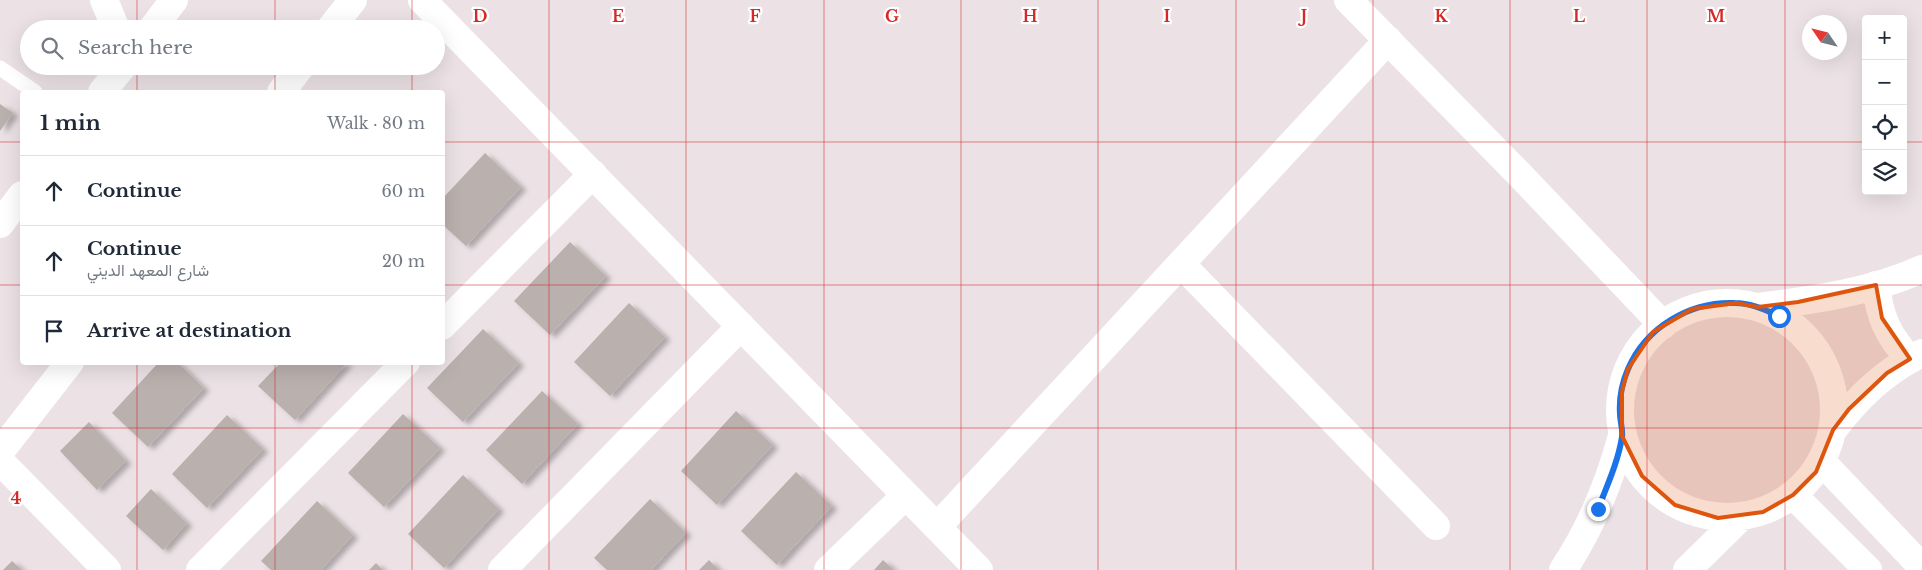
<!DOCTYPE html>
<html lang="en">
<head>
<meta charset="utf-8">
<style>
  :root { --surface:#fff; --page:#f2f2f3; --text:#1f2937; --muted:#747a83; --line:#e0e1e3 }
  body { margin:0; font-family:"Libre Baskerville",Vazirmatn,serif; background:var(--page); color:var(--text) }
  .controls { position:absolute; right:15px; top:15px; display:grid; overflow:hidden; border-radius:5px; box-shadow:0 5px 20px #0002 }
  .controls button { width:45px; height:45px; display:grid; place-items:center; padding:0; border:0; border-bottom:1px solid var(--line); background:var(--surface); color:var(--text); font:25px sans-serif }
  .compass { position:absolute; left:1802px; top:15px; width:45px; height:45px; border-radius:50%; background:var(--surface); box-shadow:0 5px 20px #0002; rotate:305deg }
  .stop { position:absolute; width:15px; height:15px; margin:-11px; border:4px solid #1a73e8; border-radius:50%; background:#fff }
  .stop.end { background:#1a73e8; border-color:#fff; box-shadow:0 1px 5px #0008 }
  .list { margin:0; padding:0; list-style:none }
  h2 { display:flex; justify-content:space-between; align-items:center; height:65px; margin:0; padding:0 20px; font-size:21px }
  h2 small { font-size:16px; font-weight:400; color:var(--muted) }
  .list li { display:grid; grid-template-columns:32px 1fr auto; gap:15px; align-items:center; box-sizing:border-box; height:70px; padding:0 20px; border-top:1px solid var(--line) }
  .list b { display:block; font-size:19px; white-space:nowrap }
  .list p { margin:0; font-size:16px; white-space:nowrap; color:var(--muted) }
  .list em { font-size:16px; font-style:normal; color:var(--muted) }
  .icon { flex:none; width:28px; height:28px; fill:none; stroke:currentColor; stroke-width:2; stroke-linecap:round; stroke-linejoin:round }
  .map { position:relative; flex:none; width:1922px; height:570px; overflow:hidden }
  .search { position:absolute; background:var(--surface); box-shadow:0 5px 20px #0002; left:20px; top:20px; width:425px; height:55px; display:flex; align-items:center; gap:12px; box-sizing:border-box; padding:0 18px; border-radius:28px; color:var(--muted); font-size:19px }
  .panel { position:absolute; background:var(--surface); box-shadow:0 5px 20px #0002; left:20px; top:90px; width:425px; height:275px; border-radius:5px }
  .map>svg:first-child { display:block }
</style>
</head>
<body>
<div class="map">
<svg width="1922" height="570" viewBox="0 0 1922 570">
  <defs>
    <filter id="shadow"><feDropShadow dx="5.5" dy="3" stdDeviation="2.5" flood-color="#0004"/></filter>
  </defs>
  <rect width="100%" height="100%" fill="#ece2e5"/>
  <path fill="#bab0ae" filter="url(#shadow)" d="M0,104L13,113L0,131Z
    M485,153L521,187L466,246L442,224V199Z
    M570,242L606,276L550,335L514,301Z
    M629,303L665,337L610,396L574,362Z
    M483,329L519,363L463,422L427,388Z
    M159,362H177L204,388L148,447L112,413Z
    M281,362H348L295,420L258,386Z
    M542,391L578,424L522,484L486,450Z
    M736,411L773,445L717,505L681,471Z
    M403,414L440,448L384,507L348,473Z
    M227,415L263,449L207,508L172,474Z
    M89,422L126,461L97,490L60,451Z
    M796,472L832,506L777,565L741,531Z
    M463,475L499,509L444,568L408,534Z
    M151,489L187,523L163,550L126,516Z
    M650,499L686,533L651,570H607L594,558Z
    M317,501L353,535L321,570H271L261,561Z
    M709,560L719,570H699Z
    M883,560L894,570H874Z
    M12,561L22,570H3Z
    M376,563L383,570H369Z"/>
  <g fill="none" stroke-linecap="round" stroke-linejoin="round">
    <path stroke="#fff" stroke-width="15" d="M0,68L35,92"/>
    <path stroke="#fff" stroke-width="28" d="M104,0L116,29
      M422,0L979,570
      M330,29L353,0
      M281,92L301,66
      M1181,264L1436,526
      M1876,285C1879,315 1888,337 1910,359
      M1758,307C1814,300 1871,292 1922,269
      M442,326L593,174
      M1833,430C1858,397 1885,371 1922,353
      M0,452L70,362
      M0,461L107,570
      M937,527L1388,40
      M200,570L406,362
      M502,570L741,326
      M828,570L906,495"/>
    <path stroke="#fff" stroke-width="28" d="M1348,0L1520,175L1663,325
      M152,29L174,0
      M102,92L123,66
      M0,224L22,195
      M1620 410a107 107 0 1 1 214 0a107 107 0 1 1-214 0Z
      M1822,462L1922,567
      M1793,495L1868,570
      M1563,570C1591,528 1609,484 1622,436
      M1687,570L1741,517"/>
  </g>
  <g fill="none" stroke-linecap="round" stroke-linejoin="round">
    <path stroke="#1a73e8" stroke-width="6" d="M1598,509C1607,486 1618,462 1622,437C1623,429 1620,421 1620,414C1619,399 1622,383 1628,369C1646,327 1690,301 1735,303C1751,303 1765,310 1779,316"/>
  </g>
  <path fill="#de560d" fill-opacity="0.2" stroke="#de560d" stroke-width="4" stroke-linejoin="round" d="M1876,285L1882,318L1910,359L1887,373L1849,409L1833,430L1816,472L1793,495L1763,512L1718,518L1675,505L1642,476L1622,436V391L1628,369L1653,332L1692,309L1736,303L1758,307L1798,302Z"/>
  <path fill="none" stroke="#d62828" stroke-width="1" stroke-opacity="0.55" d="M137,0V29M275,0V29M412,0V29M549,0V570M686,0V570M824,0V570M961,0V570M1098,0V570M1236,0V570M1373,0V570M1510,0V570M1647,0V570M1785,0V570M137,66V92M275,66V92M412,66V92M0,142H22M442,142H1866M1903,142H1922M0,285H22M442,285H1922M137,362V570M275,362V570M412,362V570M0,428H1922"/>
  <g font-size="16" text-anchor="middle" font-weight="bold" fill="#d62828" stroke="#fff" stroke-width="4.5" stroke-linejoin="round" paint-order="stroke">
    <text x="480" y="22">D</text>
    <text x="618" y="22">E</text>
    <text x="755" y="22">F</text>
    <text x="892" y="22">G</text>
    <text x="1030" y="22">H</text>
    <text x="1167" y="22">I</text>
    <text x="1304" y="22">J</text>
    <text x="1441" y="22">K</text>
    <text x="1579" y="22">L</text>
    <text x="1716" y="22">M</text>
    <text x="16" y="504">4</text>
  </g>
</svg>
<div class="controls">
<button>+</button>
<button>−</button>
<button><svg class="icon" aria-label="locate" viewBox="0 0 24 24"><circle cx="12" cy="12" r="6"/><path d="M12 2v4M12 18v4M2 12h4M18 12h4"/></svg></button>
<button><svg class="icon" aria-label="layers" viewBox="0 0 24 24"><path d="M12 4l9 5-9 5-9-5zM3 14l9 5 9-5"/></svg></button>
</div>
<svg class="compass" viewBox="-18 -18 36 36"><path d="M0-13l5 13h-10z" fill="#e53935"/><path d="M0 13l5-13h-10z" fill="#747a83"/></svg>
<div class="stop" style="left:1779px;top:316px"></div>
<div class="stop end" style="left:1598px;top:509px"></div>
<div class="search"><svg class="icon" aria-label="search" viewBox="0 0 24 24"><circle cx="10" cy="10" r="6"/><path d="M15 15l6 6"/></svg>Search here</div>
<section class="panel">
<h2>1 min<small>Walk · 80 m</small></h2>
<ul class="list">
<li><svg class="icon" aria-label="ahead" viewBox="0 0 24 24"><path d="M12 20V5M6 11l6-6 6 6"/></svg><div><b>Continue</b></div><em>60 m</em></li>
<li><svg class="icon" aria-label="ahead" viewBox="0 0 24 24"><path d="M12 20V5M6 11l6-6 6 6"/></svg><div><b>Continue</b><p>شارع المعهد الديني</p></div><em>20 m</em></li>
<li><svg class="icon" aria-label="arrive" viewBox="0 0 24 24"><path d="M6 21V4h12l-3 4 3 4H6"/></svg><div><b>Arrive at destination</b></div></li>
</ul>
</section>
</div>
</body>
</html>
